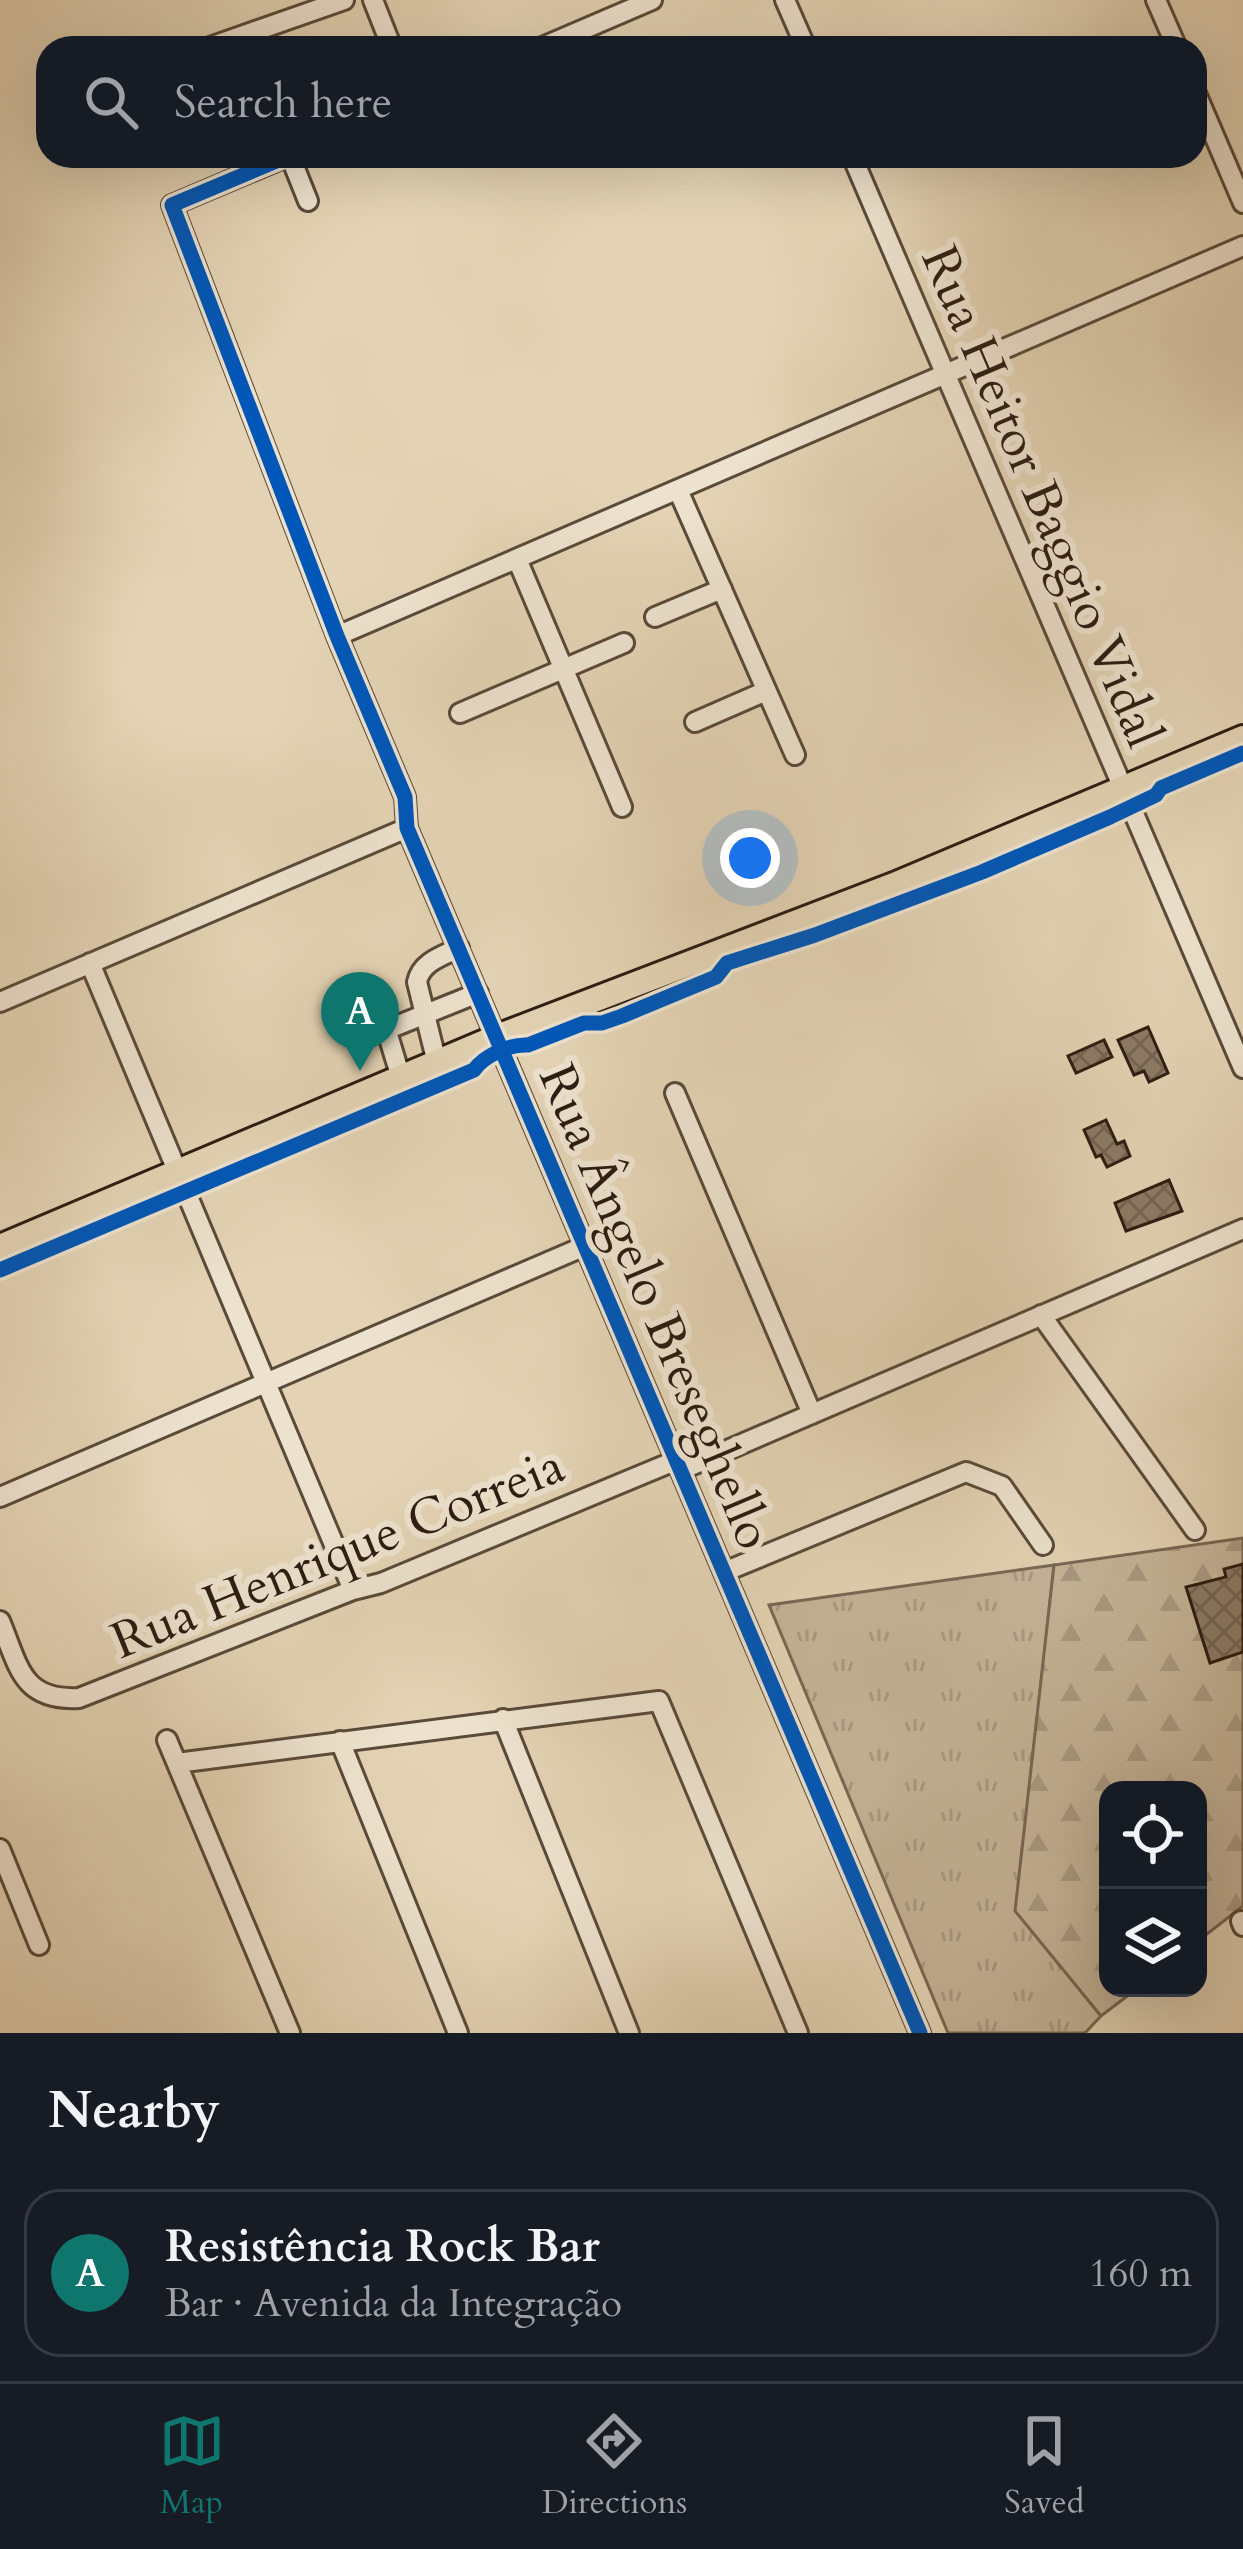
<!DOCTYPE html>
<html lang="en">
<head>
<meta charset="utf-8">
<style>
  :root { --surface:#171b24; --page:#20242c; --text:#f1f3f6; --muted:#9ea1a6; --line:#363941; --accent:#0f766e }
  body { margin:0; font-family:Cardo,serif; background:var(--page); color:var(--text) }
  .controls { position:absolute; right:36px; bottom:36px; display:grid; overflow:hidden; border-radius:24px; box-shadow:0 12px 48px #0002 }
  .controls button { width:108px; height:108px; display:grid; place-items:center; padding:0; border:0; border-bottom:3px solid var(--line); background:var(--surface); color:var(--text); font:60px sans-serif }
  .you { position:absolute; left:750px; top:858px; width:42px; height:42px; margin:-30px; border:9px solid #fff; border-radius:50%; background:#1a73e8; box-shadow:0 0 0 18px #1a73e833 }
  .badge { display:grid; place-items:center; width:78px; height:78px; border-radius:50%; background:var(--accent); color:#fff; font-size:39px; font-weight:700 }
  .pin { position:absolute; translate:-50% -99px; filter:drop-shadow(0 3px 6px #0008) }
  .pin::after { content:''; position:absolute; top:63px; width:42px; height:36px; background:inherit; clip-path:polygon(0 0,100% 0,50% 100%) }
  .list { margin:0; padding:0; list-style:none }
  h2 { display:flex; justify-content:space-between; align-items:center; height:156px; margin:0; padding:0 48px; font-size:51px }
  h2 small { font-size:39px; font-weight:400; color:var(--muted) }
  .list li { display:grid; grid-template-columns:78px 1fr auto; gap:36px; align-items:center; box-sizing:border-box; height:168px; margin:0 24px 24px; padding:0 24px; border:3px solid var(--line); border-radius:36px }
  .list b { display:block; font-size:45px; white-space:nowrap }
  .list p { margin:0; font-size:39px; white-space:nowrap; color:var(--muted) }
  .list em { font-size:39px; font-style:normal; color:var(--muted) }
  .icon { flex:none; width:66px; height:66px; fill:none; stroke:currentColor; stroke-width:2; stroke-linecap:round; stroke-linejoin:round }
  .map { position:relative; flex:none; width:1243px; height:2033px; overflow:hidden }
  .search { position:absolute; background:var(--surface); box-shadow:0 12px 48px #0002; left:36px; right:36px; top:36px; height:132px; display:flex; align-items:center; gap:30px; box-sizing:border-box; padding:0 42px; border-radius:36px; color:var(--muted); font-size:45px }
  .sheet { height:348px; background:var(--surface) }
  nav { display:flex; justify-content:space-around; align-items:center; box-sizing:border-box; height:168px; border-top:3px solid var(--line); background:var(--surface); font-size:33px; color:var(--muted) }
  nav a { display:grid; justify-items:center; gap:6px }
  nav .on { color:var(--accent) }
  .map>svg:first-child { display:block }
</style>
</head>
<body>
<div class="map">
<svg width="1243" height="2033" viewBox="0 0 1243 2033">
  <defs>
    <pattern id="grass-tufts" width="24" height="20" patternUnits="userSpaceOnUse" patternTransform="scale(3)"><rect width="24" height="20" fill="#c4b498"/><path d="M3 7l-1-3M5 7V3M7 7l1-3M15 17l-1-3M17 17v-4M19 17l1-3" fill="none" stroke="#a99a82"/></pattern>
    <pattern id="forest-firs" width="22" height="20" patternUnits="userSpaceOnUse" patternTransform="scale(3)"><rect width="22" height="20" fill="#c4b498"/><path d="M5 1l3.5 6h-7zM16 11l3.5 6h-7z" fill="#a99a82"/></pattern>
    <pattern id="building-cross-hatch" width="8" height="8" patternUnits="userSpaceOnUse" patternTransform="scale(3)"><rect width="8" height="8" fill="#8b7b66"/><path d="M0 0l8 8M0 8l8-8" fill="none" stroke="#726453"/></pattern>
  </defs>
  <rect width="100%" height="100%" fill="#e3d3b4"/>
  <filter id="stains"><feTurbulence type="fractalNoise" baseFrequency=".00167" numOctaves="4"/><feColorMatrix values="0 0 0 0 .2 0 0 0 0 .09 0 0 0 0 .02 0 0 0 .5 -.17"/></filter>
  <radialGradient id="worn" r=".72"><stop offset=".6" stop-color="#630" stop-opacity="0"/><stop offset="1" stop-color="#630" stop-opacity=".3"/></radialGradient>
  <path fill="url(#grass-tufts)" stroke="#786854" stroke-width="3" d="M1054,1565L1016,1910L1101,2016L1085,2033H948L769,1605Z"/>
  <path fill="url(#forest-firs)" stroke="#786854" stroke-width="3" d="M1243,1538V1906L1198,1941V1790H1108V1988H1138L1101,2016L1015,1911L1054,1565Z"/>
  <path fill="url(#building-cross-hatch)" stroke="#2c1c11" stroke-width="3" d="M1148,1027L1168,1073L1149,1082L1144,1071L1134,1075L1118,1040Z
    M1104,1040L1112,1057L1076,1073L1068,1056Z
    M1106,1120L1117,1144L1124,1141L1130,1156L1107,1167L1101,1155L1096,1157L1084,1130Z
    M1169,1180L1182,1211L1126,1231L1115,1203Z
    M1243,1564V1652L1210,1663L1186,1587L1226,1577L1224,1569Z"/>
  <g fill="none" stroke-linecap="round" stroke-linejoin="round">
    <g stroke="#5a4a3a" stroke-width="24">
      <path id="minor" d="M373,0L392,48
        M785,0L806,48
        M1156,0L1177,48
        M207,48L344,0
        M540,48L652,0
        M1195,91L1243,203
        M288,156L172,205L337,636L405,797L407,828L920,2033
        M290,156L308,201
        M852,156L1243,1068
        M678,490L795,755
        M517,559L622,807
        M655,617L722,589
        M337,636L1243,246
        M460,713L624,643
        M695,722L766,691
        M90,963L353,1590
        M0,1002L407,828
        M437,1063L417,982C421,962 442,956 459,948
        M401,1078L388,1035L391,1028L478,993
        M675,1093L812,1414
        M1041,1315L1195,1530
        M681,1470L1243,1229
        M0,1497L585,1246
        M724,1572L966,1472L1002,1486L1043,1545
        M0,1621C19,1666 21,1701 79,1698L353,1590L381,1583L677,1460
        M503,1719L629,2033
        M167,1740L290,2033
        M340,1741L458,2033
        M177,1763L659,1701L798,2033
        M0,1849L39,1945
        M1241,1921L1243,1926"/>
    </g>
    <g stroke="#2c1c11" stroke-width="30">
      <path id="major" d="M0,1247L497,1037L894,885L1243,738"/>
    </g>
    <use href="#minor" stroke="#ede2ce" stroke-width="18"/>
    <use href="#major" stroke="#e3d3b4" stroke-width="24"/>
    <g stroke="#ede2ce" stroke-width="22">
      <path id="cycleway" d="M288,156L172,205L337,636L405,797L407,828L920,2033
        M0,1270L474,1070C485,1055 510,1044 528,1045L584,1023H602L622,1016L716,977L727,963L815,935L982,872L1110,817L1156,795L1161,788L1243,753"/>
    </g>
    <use href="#cycleway" stroke="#0057b8" stroke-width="15"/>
  </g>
  <g text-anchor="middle" stroke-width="12" stroke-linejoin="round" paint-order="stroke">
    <g font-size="51" fill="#2c1c11" stroke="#ede2ce">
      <text transform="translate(1043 496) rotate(67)" y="18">Rua Heitor Baggio Vidal</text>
      <text transform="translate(657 1306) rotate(67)" y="18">Rua Ângelo Breseghello</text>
      <text transform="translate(337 1552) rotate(-22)" y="18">Rua Henrique Correia</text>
    </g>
  </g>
  <rect width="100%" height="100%" filter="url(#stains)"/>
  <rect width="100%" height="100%" fill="url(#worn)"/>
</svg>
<div class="controls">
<button><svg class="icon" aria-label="locate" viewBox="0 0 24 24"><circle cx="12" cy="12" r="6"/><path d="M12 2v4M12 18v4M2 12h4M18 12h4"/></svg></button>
<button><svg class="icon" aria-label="layers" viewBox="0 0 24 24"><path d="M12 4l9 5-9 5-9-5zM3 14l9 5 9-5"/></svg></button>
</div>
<div class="you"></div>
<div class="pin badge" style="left:360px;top:1071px">A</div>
<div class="search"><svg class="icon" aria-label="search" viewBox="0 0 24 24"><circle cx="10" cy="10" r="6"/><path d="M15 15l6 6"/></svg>Search here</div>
</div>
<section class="sheet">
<h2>Nearby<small></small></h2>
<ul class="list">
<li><span class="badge">A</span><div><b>Resistência Rock Bar</b><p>Bar · Avenida da Integração</p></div><em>160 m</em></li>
</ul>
</section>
<nav>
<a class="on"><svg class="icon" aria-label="map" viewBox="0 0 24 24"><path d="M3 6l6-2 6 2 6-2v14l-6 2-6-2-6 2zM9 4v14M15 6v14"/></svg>Map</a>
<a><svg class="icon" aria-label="directions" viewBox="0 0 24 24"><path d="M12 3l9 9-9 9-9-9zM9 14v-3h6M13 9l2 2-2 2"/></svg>Directions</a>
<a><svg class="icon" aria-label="saved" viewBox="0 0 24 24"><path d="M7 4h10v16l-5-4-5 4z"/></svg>Saved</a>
</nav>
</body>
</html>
